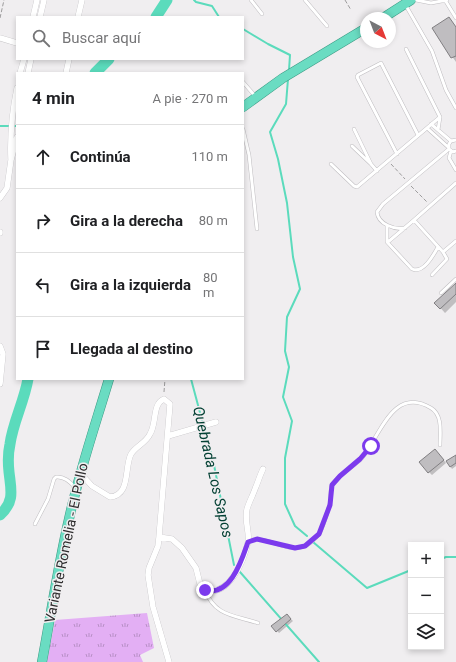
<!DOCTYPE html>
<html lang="es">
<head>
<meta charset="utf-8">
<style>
  :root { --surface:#fff; --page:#f2f2f2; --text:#202124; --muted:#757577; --line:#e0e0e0 }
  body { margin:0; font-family:Roboto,sans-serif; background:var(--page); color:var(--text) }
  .controls { position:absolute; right:12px; bottom:12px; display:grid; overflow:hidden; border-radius:0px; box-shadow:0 2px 6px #0003 }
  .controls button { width:36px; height:36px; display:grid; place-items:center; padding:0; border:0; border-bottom:1px solid var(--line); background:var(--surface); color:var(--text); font:20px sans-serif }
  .compass { position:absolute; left:360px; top:12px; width:36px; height:36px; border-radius:50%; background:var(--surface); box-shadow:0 2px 6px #0003; rotate:138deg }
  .stop { position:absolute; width:12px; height:12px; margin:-9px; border:3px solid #7c3aed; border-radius:50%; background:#fff }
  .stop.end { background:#7c3aed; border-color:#fff; box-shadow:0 1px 4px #0008 }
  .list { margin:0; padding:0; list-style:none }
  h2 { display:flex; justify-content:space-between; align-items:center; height:52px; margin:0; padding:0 16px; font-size:17px }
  h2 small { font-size:13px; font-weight:400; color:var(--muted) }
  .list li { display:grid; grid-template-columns:26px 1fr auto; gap:12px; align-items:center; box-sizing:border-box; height:64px; padding:0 16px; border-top:1px solid var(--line) }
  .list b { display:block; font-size:15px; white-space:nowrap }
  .list em { font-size:13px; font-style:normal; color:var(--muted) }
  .icon { flex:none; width:22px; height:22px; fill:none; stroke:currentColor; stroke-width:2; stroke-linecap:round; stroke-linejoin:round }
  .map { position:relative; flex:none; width:456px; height:662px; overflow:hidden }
  .search { position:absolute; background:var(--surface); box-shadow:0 2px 6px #0003; left:16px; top:16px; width:228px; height:44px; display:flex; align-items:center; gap:10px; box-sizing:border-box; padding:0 14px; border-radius:0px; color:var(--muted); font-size:15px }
  .panel { position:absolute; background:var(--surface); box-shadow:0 2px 6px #0003; left:16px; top:72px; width:228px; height:308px; border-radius:0px }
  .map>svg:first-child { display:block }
</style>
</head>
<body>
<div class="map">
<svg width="456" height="662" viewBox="0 0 456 662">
  <defs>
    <pattern id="grass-tufts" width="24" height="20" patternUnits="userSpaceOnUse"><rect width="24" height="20" fill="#e3aff4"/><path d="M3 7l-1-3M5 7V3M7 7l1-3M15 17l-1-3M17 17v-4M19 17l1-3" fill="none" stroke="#b88fc6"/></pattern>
  </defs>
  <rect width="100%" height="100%" fill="#f0eef0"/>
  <path fill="url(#grass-tufts)" d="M147,613L154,648L140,655L143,662H47L55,620Z"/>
  <path fill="#0003" d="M449,18L456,27V62L433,29Z
    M456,284V302L445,313L436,303Z
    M438,453L446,463L432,475L429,472Z
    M456,456V466L452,469L447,461Z
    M287,615L293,621L279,633L273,626Z"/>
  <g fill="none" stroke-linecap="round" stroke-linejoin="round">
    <path stroke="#5bdbbc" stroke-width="2" d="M194,0L196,2L212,6L219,17
      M243,29L268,44L290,55L289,70
      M288,79L286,104L270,132L278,159L287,203L293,257L300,289L287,317L285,351L289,367L283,397L292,421L285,458V504L295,526L307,536
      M0,126H17
      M191,379L214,465L234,565
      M313,542L367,588L411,570
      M441,559L446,557H456
      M240,572L319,662"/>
    <path stroke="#5bdbbc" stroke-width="11" d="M156,17L167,0
      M95,73L109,59
      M0,515C15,501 11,490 9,472C8,463 8,453 10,444C13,422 24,402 28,379"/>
  </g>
  <path fill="#bfbdc0" stroke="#817f82" d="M449,17L456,27V56L451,58L432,28Z
    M456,283V294L440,309L434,303Z
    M435,449L444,460L428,473L419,462Z
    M456,455V463L450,467L446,461Z
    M287,614L291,619L276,632L271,626Z"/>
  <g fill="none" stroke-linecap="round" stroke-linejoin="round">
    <g stroke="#bfbdc0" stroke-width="4">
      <path id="service" d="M251,0L262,14
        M305,0L327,26
        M416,0L431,3L447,0
        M445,0L456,18
        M405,4L432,51L446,90L456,108
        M406,49L440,117L438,130
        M243,82L255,96
        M431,124L451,141L456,140
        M427,128L448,147
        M243,129L249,155L257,229
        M354,129L371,164
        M451,141L449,144V149L453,152L456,151
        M352,146L371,164L377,171
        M451,151L449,158L456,170
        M397,154L357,77L358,75L381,63L418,135
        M331,164L354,186L357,187L440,117
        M414,220L443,252L456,241
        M387,225V242L412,269C423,274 433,256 438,247
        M405,228C394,230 378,224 377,212L383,204L449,149
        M388,242L414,220L456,183
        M432,275L447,259L443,252
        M441,293L456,279
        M35,524L48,499L54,479L56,477C64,476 70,482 75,487
        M248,541C266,534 288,554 305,546C309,545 316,538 319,534C322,530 329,508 330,503C331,497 330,489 332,485C339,473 353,468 362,458C380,436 393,385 431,408C443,415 440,433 440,445
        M205,590C215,616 233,615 258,623"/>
    </g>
    <g stroke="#bfbdc0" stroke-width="6">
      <path id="minor" d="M33,17L37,0
        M40,17L44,0
        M78,17L82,0
        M0,38L17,43
        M20,73L24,59
        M28,73L31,59
        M66,73L69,59
        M11,160C10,136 12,112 17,88
        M0,198L7,188L11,160L17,137
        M0,233V232
        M0,346L3,354L0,384
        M168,436L216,422
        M81,474L92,486L110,497C131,495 124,468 131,454C136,446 146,443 150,434C157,423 152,404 164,399L170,404L159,537L158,546L149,568L148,575L153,607L169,662
        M159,537L172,539L182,548L196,568L200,584L205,590C229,597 244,561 248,542C250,532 244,521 247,509C249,502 253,495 255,489C258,482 260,475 263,469"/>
    </g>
    <g stroke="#3d9a84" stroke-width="10">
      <path id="trunk" d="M383,18L411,0
        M243,107L283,78L366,28
        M42,662C51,614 58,566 69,519C79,472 95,426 109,379"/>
    </g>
    <path stroke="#9d9c9d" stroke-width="1" stroke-dasharray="4 2" stroke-linecap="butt" d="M345,0L351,10
      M0,18L4,0
      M391,164L405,179
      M411,186L427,202
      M164,392L165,379"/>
    <use href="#service" stroke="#fff" stroke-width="3"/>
    <use href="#minor" stroke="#fff" stroke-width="5.5"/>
    <use href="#trunk" stroke="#6adcc2" stroke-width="9"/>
  </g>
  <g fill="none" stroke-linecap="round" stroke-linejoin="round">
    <path stroke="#7c3aed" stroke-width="5" d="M205,590C231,597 242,559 248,542L257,539L295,548L305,546L319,534L330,505L332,485L340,476L360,459L371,446"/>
  </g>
  <g text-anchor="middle" stroke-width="3" stroke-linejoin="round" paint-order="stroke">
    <g font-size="14" fill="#2e2d2e" stroke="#f0eef0">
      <text transform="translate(66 543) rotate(-78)" y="5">Variante Romelia - El Pollo</text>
    </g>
    <g font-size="15" font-style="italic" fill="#044134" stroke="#f0eef0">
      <text transform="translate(213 472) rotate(77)" y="5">Quebrada Los Sapos</text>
    </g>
  </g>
</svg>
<div class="controls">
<button>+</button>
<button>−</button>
<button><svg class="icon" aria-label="layers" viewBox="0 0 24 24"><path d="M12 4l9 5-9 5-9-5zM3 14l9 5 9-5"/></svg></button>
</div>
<svg class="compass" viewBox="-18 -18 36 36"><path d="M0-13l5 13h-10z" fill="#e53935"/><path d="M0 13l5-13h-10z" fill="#757577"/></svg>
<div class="stop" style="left:371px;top:446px"></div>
<div class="stop end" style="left:205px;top:590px"></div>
<div class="search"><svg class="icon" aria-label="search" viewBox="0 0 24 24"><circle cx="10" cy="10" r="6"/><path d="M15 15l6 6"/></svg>Buscar aquí</div>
<section class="panel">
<h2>4 min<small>A pie · 270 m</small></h2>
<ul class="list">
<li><svg class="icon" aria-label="ahead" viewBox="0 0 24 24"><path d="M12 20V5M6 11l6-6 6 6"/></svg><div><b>Continúa</b></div><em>110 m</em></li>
<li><svg class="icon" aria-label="right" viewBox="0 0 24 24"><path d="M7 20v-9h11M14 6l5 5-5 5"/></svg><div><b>Gira a la derecha</b></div><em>80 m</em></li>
<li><svg class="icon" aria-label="left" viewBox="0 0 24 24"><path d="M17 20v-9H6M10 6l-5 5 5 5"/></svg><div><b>Gira a la izquierda</b></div><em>80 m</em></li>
<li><svg class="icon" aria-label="arrive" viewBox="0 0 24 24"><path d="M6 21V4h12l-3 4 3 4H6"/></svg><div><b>Llegada al destino</b></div></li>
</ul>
</section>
</div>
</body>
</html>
